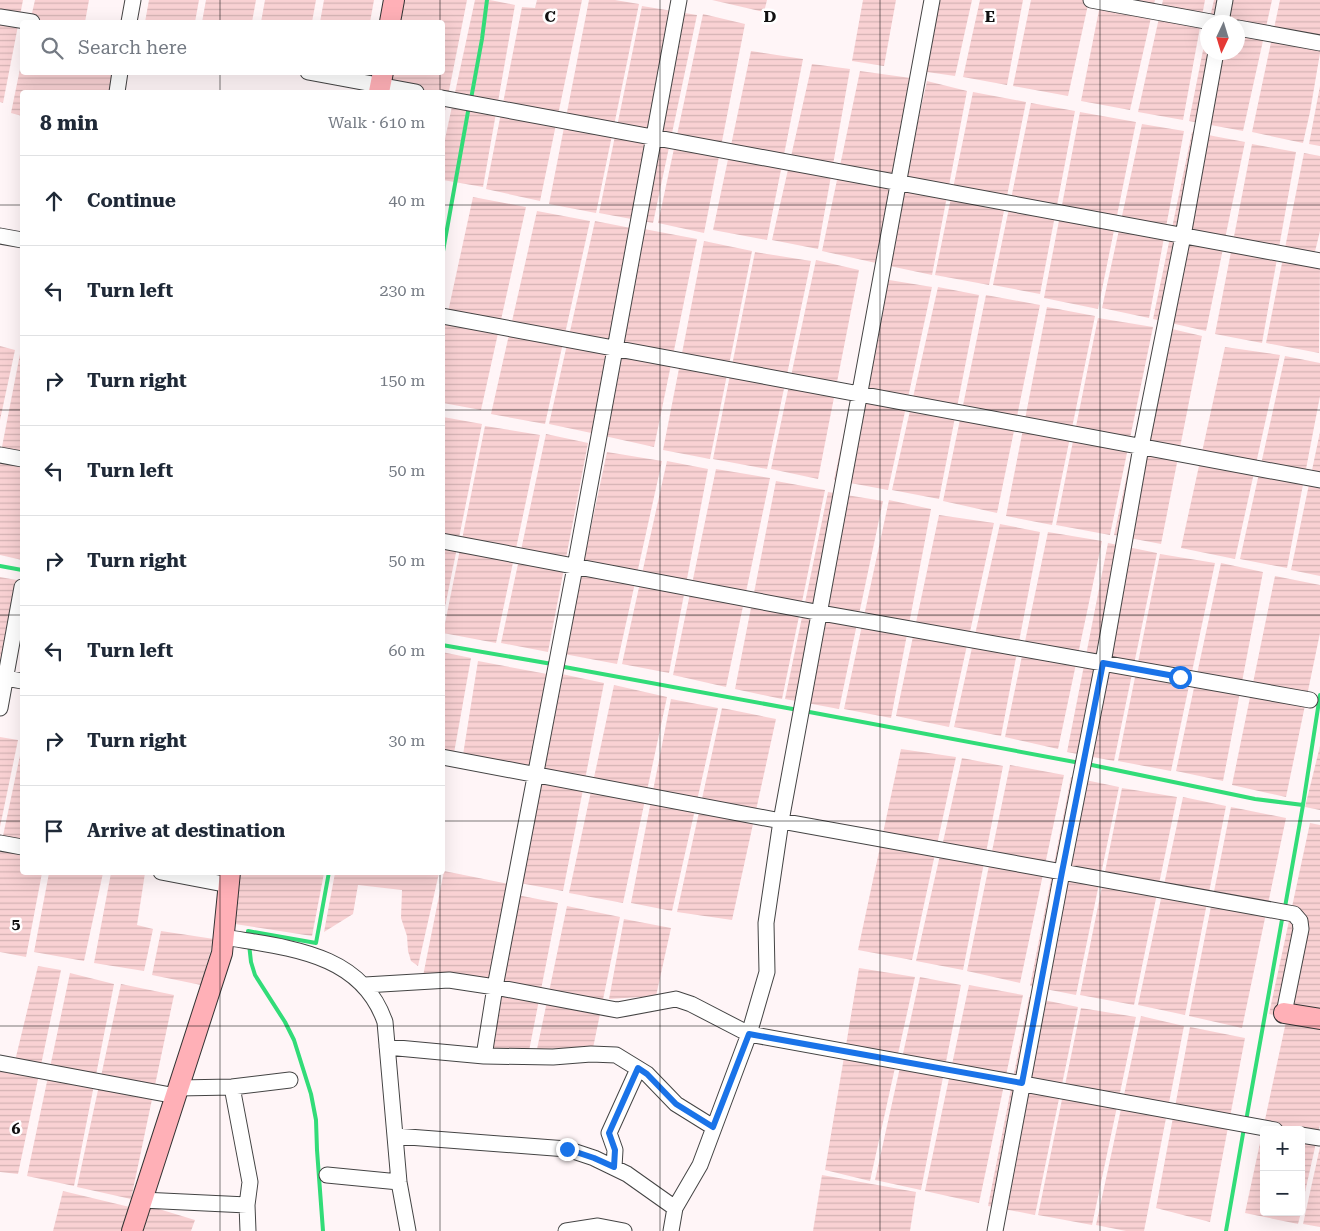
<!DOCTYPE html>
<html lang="en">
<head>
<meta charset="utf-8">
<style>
  :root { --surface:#fff; --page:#f6f6f7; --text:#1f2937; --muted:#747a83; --line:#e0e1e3 }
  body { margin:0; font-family:"Roboto Serif",serif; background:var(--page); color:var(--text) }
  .controls { position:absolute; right:15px; bottom:15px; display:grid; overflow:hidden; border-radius:5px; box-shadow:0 5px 20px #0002 }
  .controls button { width:45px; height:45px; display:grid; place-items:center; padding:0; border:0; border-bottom:1px solid var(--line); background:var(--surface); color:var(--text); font:25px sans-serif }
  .compass { position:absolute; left:1200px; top:15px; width:45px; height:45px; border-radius:50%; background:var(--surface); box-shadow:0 5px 20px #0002; rotate:184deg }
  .stop { position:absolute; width:15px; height:15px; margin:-11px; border:4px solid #1a73e8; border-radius:50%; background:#fff }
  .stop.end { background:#1a73e8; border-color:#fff; box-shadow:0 1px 5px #0008 }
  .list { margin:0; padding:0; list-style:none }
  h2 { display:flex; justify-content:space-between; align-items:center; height:65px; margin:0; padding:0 20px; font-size:21px }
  h2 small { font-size:16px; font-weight:400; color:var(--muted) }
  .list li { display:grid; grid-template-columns:32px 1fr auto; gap:15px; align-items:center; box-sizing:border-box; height:90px; padding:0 20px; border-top:1px solid var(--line) }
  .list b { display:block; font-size:19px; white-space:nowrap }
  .list em { font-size:16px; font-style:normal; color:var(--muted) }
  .icon { flex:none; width:28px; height:28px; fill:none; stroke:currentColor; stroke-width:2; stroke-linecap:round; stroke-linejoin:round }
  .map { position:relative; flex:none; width:1320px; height:1231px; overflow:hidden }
  .search { position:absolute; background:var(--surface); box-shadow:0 5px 20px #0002; left:20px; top:20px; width:425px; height:55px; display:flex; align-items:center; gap:12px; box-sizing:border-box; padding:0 18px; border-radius:5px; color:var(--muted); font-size:19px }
  .panel { position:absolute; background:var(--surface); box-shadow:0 5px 20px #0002; left:20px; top:90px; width:425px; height:785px; border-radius:5px }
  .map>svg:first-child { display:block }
</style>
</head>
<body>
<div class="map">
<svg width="1320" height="1231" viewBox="0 0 1320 1231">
  <defs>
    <pattern id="farmland-rules" width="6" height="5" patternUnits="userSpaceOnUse" patternTransform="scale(1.25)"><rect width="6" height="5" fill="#f9d1d3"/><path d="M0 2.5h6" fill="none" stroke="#d4b2b4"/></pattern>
  </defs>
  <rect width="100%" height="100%" fill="#fff5f7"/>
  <path fill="url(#farmland-rules)" d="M0,0H23L3,103L0,102Z
    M35,0H89L85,22H30Z
    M149,0H199L195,22H145Z
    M206,0H256L252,22H202Z
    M265,0H316L312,22H261Z
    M324,0H374L370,22H320Z
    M404,0H467L443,121L442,92H390L393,73L442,72V22H401Z
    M475,0H490L515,5L483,187L443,180V148Z
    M537,0H582L540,201L486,189L522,7L535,8Z
    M589,0H615L639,4L596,213L549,204Z
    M712,0H767L764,12Z
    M863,0H896L884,66L852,61Z
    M932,0H972L955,76L920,71Z
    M980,0H1023L1007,85L963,77Z
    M1031,0H1089L1068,96L1013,86Z
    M1101,0H1155L1130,110L1081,101Z
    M1163,0H1205L1183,120L1138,112Z
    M1214,0H1272L1243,131L1189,121L1207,30L1208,52H1238V22H1209Z
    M1280,0H1320V53L1310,112L1303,143L1252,132Z
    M642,6L697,15L653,223L599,213Z
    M703,14L745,24L704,233L658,223Z
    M751,51L803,59L767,240L713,230Z
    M22,59V72L120,73L117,92H22V116L11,113Z
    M812,64L850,69L818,249L772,240Z
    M860,71L918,79L876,263L822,251Z
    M927,81L967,91L932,275L885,265Z
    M1320,86V146L1309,144Z
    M973,92L1026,102L989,285L935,275Z
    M1031,103L1075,111L1040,294L993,285Z
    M1080,112L1136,122L1098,309L1044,298Z
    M1142,124L1184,131L1149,318L1102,308Z
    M1192,132L1245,142L1206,331L1153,319Z
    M1252,144L1296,152L1262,343L1215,334Z
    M1304,153L1320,156V231L1312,264L1320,266L1319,353L1266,343Z
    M473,197L526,207L481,410L443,403V335Z
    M537,211L590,221L545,424L491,414Z
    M595,221L636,229L596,434L549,424Z
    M644,229L697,239L654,447L600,435Z
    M704,241L752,251L710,459L663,450Z
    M755,252L811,261L767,469L713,459Z
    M816,260L859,270L818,479L771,469Z
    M877,278L932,287L888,490L834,480Z
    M938,287L979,295L939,499L892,490Z
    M986,295L1040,305L997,513L943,501Z
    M1047,307L1095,316L1052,525L1006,516Z
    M1098,318L1153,327L1110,535L1056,525Z
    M1159,326L1202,336L1161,544L1114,535Z
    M0,346L15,350L0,420Z
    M1225,347L1280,355L1235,559L1181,548Z
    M21,349H22V560L0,555V457Z
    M1285,356L1320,363V396L1287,568L1240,559Z
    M443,417L482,424L443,617Z
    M485,426L540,435L496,643L443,633Z
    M1320,432V576L1291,570Z
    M546,434L588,443L548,652L501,643Z
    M607,452L662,461L617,664L564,654Z
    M667,461L708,469L669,673L622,664Z
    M716,469L770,478L726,687L673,675Z
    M776,481L825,490L782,699L735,689Z
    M828,492L883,501L839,709L785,699Z
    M889,500L931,509L891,718L844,709Z
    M939,515L994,523L949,727L896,716Z
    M1000,524L1040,532L1001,736L954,727Z
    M1048,532L1102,541L1058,749L1005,737Z
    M1108,543L1157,553L1114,761L1067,752Z
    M1160,554L1215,563L1171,771L1118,761Z
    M1221,563L1263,572L1223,781L1176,771Z
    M1275,576L1320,585V633L1286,797L1232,785Z
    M0,577L22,581L0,669Z
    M442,652L471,658L454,753L443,751Z
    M478,661L547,674L531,774L462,761Z
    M557,673L604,683L563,891L514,882Z
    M614,685L667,697L623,903L569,893Z
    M671,699L718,708L672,911L631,903Z
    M722,708L776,719L732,920L677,912Z
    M0,737L18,740L0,827Z
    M22,746V872L42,873L26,957L0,952V850Z
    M1320,746V810L1305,807Z
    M901,749L956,757L912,960L858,950Z
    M962,758L1003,766L963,970L916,961Z
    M1010,765L1064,775L1020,983L967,971Z
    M1071,777L1119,787L1076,995L1030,986Z
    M1122,788L1177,797L1134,1005L1080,995Z
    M1183,797L1226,806L1185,1015L1138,1005Z
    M1231,807L1286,818L1242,1028L1189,1016Z
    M1310,823L1320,825V1125L1301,1210V1130H1264V1212H1301L1298,1224L1245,1213L1287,1017L1269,1014Z
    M444,871L514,885L512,894L558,903L529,1051L479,1049L492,987L422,981Z
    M49,873H103L84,961L34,952Z
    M111,873H145L137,925L153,929L144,971L94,963Z
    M240,873H324L312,936L235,924Z
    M335,873H439L418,966L411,961L408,951L407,936L401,918L402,890L358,885L353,914L324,932Z
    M567,906L620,917L593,1048L537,1049Z
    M624,919L671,928L656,996L609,999Z
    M161,931L214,939L201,985L152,975Z
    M38,966L61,970L18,1174L0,1172V1063L14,1065Z
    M859,968L915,977L870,1181L825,1170Z
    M70,973L114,984L74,1186L27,1176Z
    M920,977L961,985L921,1190L875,1180Z
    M121,984L174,995L131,1199L77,1187Z
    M969,985L1023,995L979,1203L925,1191Z
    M1029,997L1078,1007L1035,1215L988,1206Z
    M1081,1008L1136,1017L1092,1225L1038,1215Z
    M1141,1016L1184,1026L1144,1231H1126L1096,1225Z
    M1190,1027L1245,1038L1210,1222L1156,1208Z
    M1320,1147V1227L1303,1224Z
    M822,1175L916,1192L910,1231H813Z
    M63,1191L138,1209L130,1231H53Z
    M149,1206L195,1220L191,1231H142Z"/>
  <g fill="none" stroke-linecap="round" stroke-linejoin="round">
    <path stroke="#32dc78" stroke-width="4" d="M471,99L482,39L487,0
      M442,257L469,106
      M0,566L22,570
      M442,645L552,664
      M559,666L798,710
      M804,711L1080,763
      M1087,764L1255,799L1303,805
      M1285,907L1303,805L1320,695
      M248,937V931L316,943L329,872
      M249,944L251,962L255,975L285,1022L294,1040L311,1094L316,1120L317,1150L323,1231
      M1246,1121L1283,914
      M1226,1231L1244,1128"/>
    <g stroke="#444" stroke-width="17">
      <path id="street" d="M1091,0L1211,22
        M0,17L32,22
        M129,22L133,0
        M1221,22L1225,0
        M1238,28L1320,43
        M308,72L416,92
        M117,92L120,72
        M442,98L1320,261
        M0,236L22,240
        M442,316L1320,480
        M0,455L22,459
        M442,541L821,613L1310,700
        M0,677L22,681
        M0,708L22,587
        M442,757L781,821L1294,914L1300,921L1301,929L1284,1013
        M0,843L22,847
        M161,872L229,885
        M224,937C287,948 361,952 385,1022L399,1182L408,1231
        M365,985L449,980L495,987L617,1010L676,999L691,1004L749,1034L1275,1130
        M387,1047L484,1056L553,1057L591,1054L616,1055L647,1074L676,1104L713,1127
        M484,1056L495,987L575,567L679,0
        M0,1063L176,1096
        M232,1087L250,1182L247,1205L248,1231
        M178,1088L232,1087L290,1080
        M1301,1135L1320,1138
        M395,1136L567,1149L594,1158L627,1174L675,1208
        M614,1167L615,1150L609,1133L638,1069
        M327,1175L399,1182
        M142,1200L247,1205
        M566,1231L598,1226L624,1231
        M671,1231L675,1208L700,1165L749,1034L767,972L766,923L781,821L932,0
        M995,1231L1062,872L1103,663L1141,447L1183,236L1216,52"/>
    </g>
    <g stroke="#333" stroke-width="22">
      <path id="secondary" d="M390,22L394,0
        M379,92L383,72
        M1284,1013L1320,1019
        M132,1231L222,953L230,872"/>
    </g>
    <use href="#street" stroke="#fff" stroke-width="15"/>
    <use href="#secondary" stroke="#ffb0b7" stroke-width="20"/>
  </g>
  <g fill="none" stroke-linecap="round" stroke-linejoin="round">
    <path stroke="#1a73e8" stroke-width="6" d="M567,1149L594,1158L614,1167L615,1150L609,1133L638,1068L647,1074L676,1104L713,1127L749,1034L1022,1083L1062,872L1103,663L1180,677"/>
  </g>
  <path fill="none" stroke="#111" stroke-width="1" stroke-opacity="0.55" d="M220,0V22M440,0V22M660,0V1231M880,0V1231M1100,0V1231M220,72V92M440,72V92M0,205H22M442,205H1320M0,410H22M442,410H1320M0,615H22M442,615H1320M0,821H22M442,821H1320M220,872V1231M440,872V1231M0,1026H1320"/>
  <g font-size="16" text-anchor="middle" font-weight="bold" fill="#111" stroke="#fff" stroke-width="5" stroke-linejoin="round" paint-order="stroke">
    <text x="550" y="22">C</text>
    <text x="770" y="22">D</text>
    <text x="990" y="22">E</text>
    <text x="16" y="929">5</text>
    <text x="16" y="1134">6</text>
  </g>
</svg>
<div class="controls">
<button>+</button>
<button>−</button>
</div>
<svg class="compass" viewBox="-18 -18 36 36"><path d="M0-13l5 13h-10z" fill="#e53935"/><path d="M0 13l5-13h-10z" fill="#747a83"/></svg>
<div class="stop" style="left:1180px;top:677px"></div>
<div class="stop end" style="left:567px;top:1149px"></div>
<div class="search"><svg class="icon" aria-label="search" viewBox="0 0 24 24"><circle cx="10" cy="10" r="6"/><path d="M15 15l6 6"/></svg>Search here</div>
<section class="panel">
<h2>8 min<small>Walk · 610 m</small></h2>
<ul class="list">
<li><svg class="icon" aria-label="ahead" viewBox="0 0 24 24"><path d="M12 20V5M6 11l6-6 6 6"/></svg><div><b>Continue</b></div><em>40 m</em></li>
<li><svg class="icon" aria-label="left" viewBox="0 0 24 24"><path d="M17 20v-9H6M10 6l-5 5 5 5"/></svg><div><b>Turn left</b></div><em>230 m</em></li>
<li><svg class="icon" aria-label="right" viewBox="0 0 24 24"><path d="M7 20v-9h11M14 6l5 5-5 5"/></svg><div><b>Turn right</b></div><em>150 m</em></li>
<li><svg class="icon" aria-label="left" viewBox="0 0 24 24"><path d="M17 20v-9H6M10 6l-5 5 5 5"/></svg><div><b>Turn left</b></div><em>50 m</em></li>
<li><svg class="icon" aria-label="right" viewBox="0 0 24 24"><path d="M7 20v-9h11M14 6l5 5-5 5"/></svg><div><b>Turn right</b></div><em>50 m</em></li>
<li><svg class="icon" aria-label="left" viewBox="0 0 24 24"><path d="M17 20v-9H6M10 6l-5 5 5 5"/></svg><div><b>Turn left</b></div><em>60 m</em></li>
<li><svg class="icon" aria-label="right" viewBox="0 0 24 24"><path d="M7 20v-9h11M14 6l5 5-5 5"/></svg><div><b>Turn right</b></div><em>30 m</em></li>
<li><svg class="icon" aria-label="arrive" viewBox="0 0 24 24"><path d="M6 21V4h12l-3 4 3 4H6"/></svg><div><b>Arrive at destination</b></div></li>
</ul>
</section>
</div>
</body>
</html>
